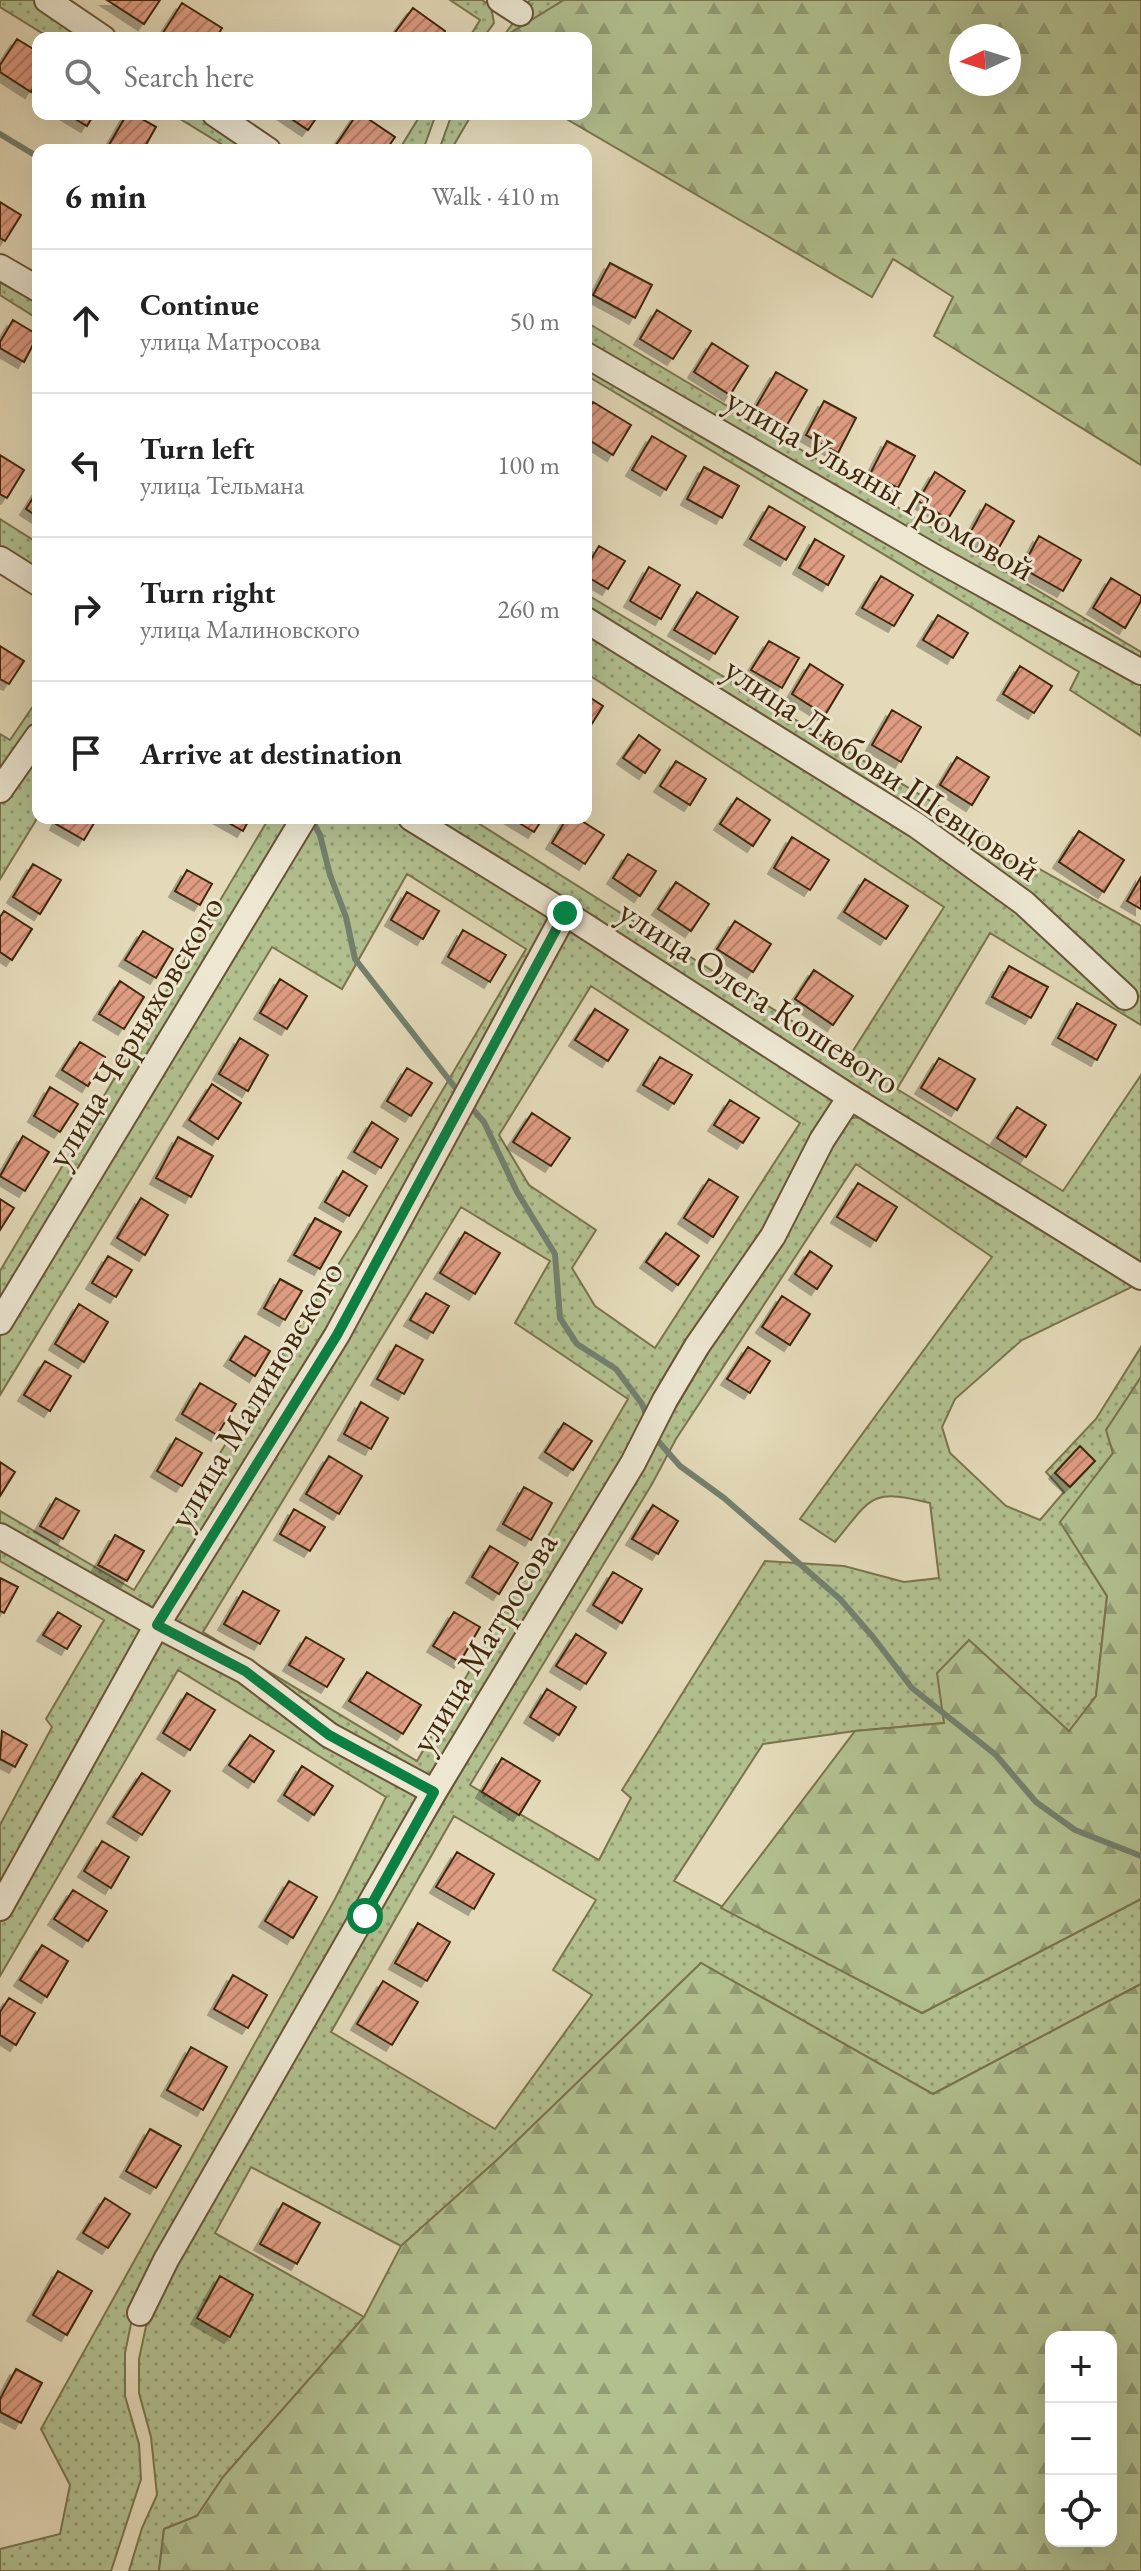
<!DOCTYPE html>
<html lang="en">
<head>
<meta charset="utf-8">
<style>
  :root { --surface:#fff; --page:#f2f2f2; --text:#222; --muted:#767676; --line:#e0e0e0 }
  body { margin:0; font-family:"EB Garamond",serif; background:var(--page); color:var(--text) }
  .controls { position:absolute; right:24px; bottom:24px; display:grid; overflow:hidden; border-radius:16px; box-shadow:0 8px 32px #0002 }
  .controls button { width:72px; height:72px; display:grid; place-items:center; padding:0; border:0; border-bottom:2px solid var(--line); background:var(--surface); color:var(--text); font:40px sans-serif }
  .compass { position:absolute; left:949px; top:24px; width:72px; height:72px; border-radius:50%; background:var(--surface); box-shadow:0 8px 32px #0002; rotate:266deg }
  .stop { position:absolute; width:24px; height:24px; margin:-18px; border:6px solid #0b8043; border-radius:50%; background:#fff }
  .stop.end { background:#0b8043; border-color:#fff; box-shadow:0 2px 8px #0008 }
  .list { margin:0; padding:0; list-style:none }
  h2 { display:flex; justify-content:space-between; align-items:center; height:104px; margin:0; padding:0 32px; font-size:34px }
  h2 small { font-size:26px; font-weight:400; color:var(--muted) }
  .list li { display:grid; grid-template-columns:52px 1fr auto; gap:24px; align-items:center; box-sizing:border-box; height:144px; padding:0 32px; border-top:2px solid var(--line) }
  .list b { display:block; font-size:30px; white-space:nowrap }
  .list p { margin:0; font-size:26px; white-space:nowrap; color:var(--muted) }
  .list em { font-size:26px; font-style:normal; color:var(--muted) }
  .icon { flex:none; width:44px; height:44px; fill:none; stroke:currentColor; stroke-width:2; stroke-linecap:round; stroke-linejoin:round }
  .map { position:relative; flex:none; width:1141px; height:2571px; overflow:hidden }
  .search { position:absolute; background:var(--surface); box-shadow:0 8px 32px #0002; left:32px; top:32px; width:560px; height:88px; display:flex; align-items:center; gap:20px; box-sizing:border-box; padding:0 28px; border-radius:16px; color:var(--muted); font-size:30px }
  .panel { position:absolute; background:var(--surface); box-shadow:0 8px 32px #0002; left:32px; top:144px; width:560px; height:680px; border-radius:16px }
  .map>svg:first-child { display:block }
</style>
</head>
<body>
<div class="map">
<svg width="1141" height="2571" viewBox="0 0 1141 2571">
  <defs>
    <pattern id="grass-dots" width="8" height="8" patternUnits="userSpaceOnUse" patternTransform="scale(2)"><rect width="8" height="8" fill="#b2c090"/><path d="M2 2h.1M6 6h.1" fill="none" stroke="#929c74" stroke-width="1.8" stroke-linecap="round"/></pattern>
    <pattern id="forest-firs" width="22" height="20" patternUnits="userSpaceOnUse" patternTransform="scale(2)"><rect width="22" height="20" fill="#b2c090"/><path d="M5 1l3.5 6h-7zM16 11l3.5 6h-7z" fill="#929c74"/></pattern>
    <pattern id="building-hatch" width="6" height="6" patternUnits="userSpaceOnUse" patternTransform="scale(2)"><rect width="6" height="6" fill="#df9c83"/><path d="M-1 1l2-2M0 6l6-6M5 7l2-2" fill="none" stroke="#b67f69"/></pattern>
    <filter id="shadow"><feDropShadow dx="-6" dy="6" stdDeviation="0" flood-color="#0004"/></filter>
  </defs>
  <rect width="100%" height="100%" fill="#e4dab9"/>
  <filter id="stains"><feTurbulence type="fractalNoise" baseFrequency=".0025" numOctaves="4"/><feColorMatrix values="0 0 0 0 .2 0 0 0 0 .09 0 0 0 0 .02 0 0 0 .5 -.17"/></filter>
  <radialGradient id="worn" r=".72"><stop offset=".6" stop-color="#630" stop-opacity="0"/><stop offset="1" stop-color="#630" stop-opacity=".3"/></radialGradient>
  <path fill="url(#grass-dots)" stroke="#7a744d" stroke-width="2" fill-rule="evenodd" d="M0,0H36L93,38H50L0,7Z
    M450,0H482L491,6L494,23L483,38H469L480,20Z
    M530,0H564L502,38Z
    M172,114H206L259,150H231Z
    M421,114H436L423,150H399Z
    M452,114H472L451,150H439Z
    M0,274L38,296V319L0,295Z
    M586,322L1141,652V663L586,345Z
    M586,364L1141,682V736L1070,690L1079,672L586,375Z
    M0,519L38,543V570L0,546Z
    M586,594L982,832L1004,860L1034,866L1141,926V1025L990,933L897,1089L1063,1191L1141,1075V1267L435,818H470L849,1057L944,907L586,673V630L1029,893L586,612Z
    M38,699V727L0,780V734L10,740Z
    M38,748V817L0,879V800Z
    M269,818H299L0,1308V1271Z
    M309,818H395L549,916V927L333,1332L156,1614L0,1532V1511L134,1590L360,1230L526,949L407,874L342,989L272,947L0,1395V1331Z
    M571,930L836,1096L768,1234L433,1782L330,1732L168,1617L561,934ZM591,986L800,1123L655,1348L595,1306L572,1268L596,1230L529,1185L499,1135ZM461,1207L550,1261L515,1323L628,1399L417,1761L203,1632Z
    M863,1117L1136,1285L1022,1340L955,1399L942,1427L950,1453L1006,1506L1040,1520L1064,1492L1046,1472L1096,1419L1141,1347V1377L1107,1430L1113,1453L1061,1522L1107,1596L1096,1696L1069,1732L969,1641L945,1723L855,1731L763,1744L674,1881L922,2013L1141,1899V1984L933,2094L701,1963L497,2160L401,2246L251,2167L215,2233L364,2317L223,2477L197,2516L164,2529L159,2571H129L142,2528L157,2495L151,2437L139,2393V2359L148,2317L164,2277L842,1125L852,1118ZM856,1164L992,1257L800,1519L835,1542C872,1497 870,1488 930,1503L939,1578L904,1582L844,1566L765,1561L622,1790L631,1798L599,1860L470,1785L652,1484L676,1439ZM454,1816L596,1900L553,1970L592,1995L495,2129L331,2032Z
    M0,1543L145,1626L0,1897V1825L52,1727L46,1719L104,1620L0,1561Z
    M158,1639L245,1676L422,1798L134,2309L125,2353V2396L139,2444L141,2479L111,2571H0V2549L60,2534L70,2485L41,2429L335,1899L386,1797L178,1670L0,1976V1919Z"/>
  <path fill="url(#forest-firs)" stroke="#7a744d" stroke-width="2" fill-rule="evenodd" d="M564,0H1141V465L934,336L953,297L893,259L872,297L558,114H586V38H502ZM961,36H1009V84H961Z
    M1141,1377V1899L922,2013L721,1908L855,1731L944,1723L937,1673L969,1640L1069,1731L1096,1696L1107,1596L1060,1522L1113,1453L1106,1430Z
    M701,1963L933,2094L1141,1984V2571H159L164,2529L197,2516L223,2477L364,2317L401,2246L497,2160ZM1051,2337H1111V2541H1051Z"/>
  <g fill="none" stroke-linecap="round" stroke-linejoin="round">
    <path stroke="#73806e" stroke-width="6" d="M0,134L38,157
      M311,818L320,835L330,875L346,917L355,959L461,1095
      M468,1104L484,1122L517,1192L555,1254L560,1318L577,1344L616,1369L642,1404L647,1416
      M655,1434L658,1441L680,1466L724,1498L840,1599L873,1637L912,1688L996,1755L1036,1802L1075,1830L1141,1856"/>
  </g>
  <path fill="url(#building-hatch)" stroke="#41280a" stroke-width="2" filter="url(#shadow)" d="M107,0H160L144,24Z
    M182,3L222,28L216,38L161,36Z
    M413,8L445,31L440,38H391Z
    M17,39L38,52V80L31,92L0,72V65Z
    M67,114H94L87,126Z
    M127,114H133L156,127L143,150H117L109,145Z
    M284,114H319L308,130Z
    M357,114H361L395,137L386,150L334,148Z
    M0,202L21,215L5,241L0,238Z
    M610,263L652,285L635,318L593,295Z
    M657,310L691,331L673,359L640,339Z
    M13,320L38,335L24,362L0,348V342Z
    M712,343L748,366L730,395L694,372Z
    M776,372L807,390L787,425L756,407Z
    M824,401L856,418L838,453L806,435Z
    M593,402L631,425L613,455L586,438V413Z
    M652,436L686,456L666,490L632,470Z
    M887,441L915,456L898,488L870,474Z
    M0,455L24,470L7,498L0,494Z
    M704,467L739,486L722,518L687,499Z
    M935,472L965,491L948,519L918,501Z
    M38,490V517L26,509Z
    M986,504L1014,521L997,551L969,535Z
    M769,506L805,527L786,560L750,539Z
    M1039,536L1081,560L1063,591L1022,568Z
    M815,539L844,556L828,585L799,568Z
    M599,546L625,561L608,589L586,576V568Z
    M649,567L680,585L661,619L630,601Z
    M881,576L913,595L894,626L862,608Z
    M1111,578L1141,596V601L1125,628L1093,608Z
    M697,592L738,617L715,654L674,630Z
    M938,615L968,633L953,658L923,640Z
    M769,641L799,658L782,688L751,670Z
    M0,646L24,661L9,684L0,679Z
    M810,664L843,685L825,715L792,694Z
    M1020,666L1052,686L1034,713L1003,694Z
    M586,695L603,706L586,733Z
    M892,710L921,727L901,762L872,745Z
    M639,735L660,750L645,773L623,758Z
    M957,757L989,777L972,805L940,785Z
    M676,761L706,779L690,805L660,786Z
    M737,798L770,820L753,846L720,824Z
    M59,818H97L84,840L56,824Z
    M220,818H250L243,831Z
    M511,818H543L534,832Z
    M567,818H577L604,835L585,864L552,843Z
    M1079,831L1124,860L1104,892L1059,862Z
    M792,837L829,860L810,890L774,868Z
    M628,854L656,871L640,896L613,878Z
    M33,864L61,880L40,914L13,897Z
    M187,870L212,884L200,905L175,891Z
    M1141,877V909L1127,901Z
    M865,879L908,906L886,939L844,912Z
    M676,882L709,904L691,931L658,909Z
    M407,892L439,911L423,939L391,920Z
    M4,911L32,929L12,960L0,952V917Z
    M735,921L771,944L753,972L717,949Z
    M463,930L506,955L490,982L448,957Z
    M143,931L173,949L156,978L125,960Z
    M1009,966L1048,987L1031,1018L992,997Z
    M814,970L853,996L833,1025L795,999Z
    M280,979L307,996L287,1029L260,1013Z
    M120,981L144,997L124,1029L99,1014Z
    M1077,1003L1116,1025L1097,1060L1058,1038Z
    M595,1009L628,1030L608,1061L575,1040Z
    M240,1038L268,1055L248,1091L219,1074Z
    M80,1042L105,1057L88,1086L62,1070Z
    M660,1057L692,1075L674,1104L643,1085Z
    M939,1058L975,1079L957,1110L921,1088Z
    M407,1068L432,1083L411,1116L387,1101Z
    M212,1084L241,1103L218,1139L189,1120Z
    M50,1087L78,1104L60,1132L34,1116Z
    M730,1100L759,1118L743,1143L714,1125Z
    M1017,1107L1046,1125L1026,1157L997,1138Z
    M532,1113L570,1138L551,1166L513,1142Z
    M372,1122L398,1139L381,1168L354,1152Z
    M23,1136L49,1152L25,1191L0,1176Z
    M178,1137L213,1156L191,1197L156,1178Z
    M343,1171L367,1186L349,1216L325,1202Z
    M709,1179L738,1197L713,1237L684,1218Z
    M858,1183L897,1207L876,1241L837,1217Z
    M141,1198L168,1215L145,1255L117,1238Z
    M0,1199L14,1208L0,1230Z
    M315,1218L341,1232L320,1269L294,1255Z
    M465,1232L500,1253L475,1294L440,1273Z
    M666,1233L699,1256L678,1285L646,1262Z
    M810,1251L832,1266L817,1289L795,1274Z
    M108,1256L132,1270L116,1297L92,1283Z
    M280,1279L302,1291L285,1320L264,1308Z
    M426,1293L449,1306L433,1333L410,1320Z
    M782,1296L810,1314L790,1345L762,1327Z
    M79,1304L108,1322L84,1362L55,1344Z
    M245,1336L270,1351L255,1376L230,1360Z
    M396,1345L423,1360L404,1394L377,1379Z
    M748,1347L770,1361L750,1393L727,1379Z
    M45,1361L71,1376L50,1411L24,1395Z
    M200,1383L236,1404L217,1435L182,1414Z
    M361,1402L388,1418L371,1449L344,1434Z
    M564,1423L592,1441L573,1470L545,1452Z
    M176,1438L202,1453L182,1486L157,1471Z
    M1080,1446L1095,1461L1070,1487L1055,1473Z
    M329,1456L362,1476L339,1514L306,1494Z
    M0,1462L15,1472L0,1496Z
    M524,1487L552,1503L531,1540L503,1524Z
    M56,1498L79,1511L63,1539L40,1526Z
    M653,1505L678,1521L658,1554L632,1539Z
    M294,1509L325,1527L310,1551L280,1534Z
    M115,1535L144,1551L127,1581L98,1565Z
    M490,1546L518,1563L499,1594L472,1577Z
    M613,1572L642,1589L622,1623L593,1605Z
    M0,1578L18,1587L4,1613L0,1611Z
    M243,1591L279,1611L260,1644L224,1624Z
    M58,1612L81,1626L67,1649L43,1635Z
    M454,1612L480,1627L460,1662L433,1646Z
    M576,1634L606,1653L586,1684L556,1666Z
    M306,1637L344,1659L327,1687L289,1665Z
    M367,1672L421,1705L403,1734L349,1701Z
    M547,1689L576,1707L559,1735L530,1717Z
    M187,1693L215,1710L190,1750L163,1733Z
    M2,1731L27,1745L15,1767L0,1759Z
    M250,1735L274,1751L254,1782L229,1765Z
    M502,1758L540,1781L519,1815L482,1792Z
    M302,1766L333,1786L314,1815L284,1795Z
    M142,1773L170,1791L142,1835L113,1817Z
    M102,1841L129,1857L111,1888L84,1871Z
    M457,1852L494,1874L474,1909L436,1887Z
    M289,1881L317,1897L293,1938L265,1921Z
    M73,1890L107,1911L88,1941L54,1919Z
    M418,1923L450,1942L427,1981L395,1963Z
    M42,1945L68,1961L47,1997L20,1980Z
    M233,1975L267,1995L248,2028L214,2009Z
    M383,1981L418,2002L392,2045L357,2024Z
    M9,1998L35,2013L16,2045L0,2035V2012Z
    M191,2047L227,2067L203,2110L167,2090Z
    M150,2129L181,2146L156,2188L126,2171Z
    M105,2198L130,2214L108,2248L83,2233Z
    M283,2203L320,2223L297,2264L260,2244Z
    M58,2271L92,2291L67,2335L33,2315Z
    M220,2276L253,2295L230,2337L197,2318Z
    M16,2369L42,2383L21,2423L0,2412V2399Z"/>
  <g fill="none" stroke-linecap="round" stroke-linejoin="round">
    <g stroke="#6a5436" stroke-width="28">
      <path id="minor" d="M47,0L103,38
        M500,0L520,13
        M215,114L268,150
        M0,267L38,289
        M586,355L936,558L1141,672
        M0,559L38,583
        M586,620L916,825L1024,903L1125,997
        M0,790L38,736
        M411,818L565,913L850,1097L1141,1277
        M0,1322L304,818
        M0,1536L157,1625L245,1671L329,1735L434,1792
        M0,1908L157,1625L337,1335L565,913
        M140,2313L166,2260L434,1792L633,1463L665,1400L697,1346L773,1236L822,1140L850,1097"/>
    </g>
    <use href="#minor" stroke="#ede7d2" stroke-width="24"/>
  </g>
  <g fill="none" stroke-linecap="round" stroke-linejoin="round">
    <path stroke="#0b8043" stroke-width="10" d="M365,1916L434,1792L329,1735L245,1671L157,1625L337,1335L565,913"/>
  </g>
  <g text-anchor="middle" stroke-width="6" stroke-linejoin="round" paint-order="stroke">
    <g font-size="36" fill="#41280a" stroke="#ede7d2">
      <text transform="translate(881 483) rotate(30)" y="13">улица Ульяны Громовой</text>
      <text transform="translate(883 768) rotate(34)" y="13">улица Любови Шевцовой</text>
      <text transform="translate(760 996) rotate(33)" y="13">улица Олега Кошевого</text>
      <text transform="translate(134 1031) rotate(-59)" y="13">улица Черняховского</text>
      <text transform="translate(255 1394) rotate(-59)" y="13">улица Малиновского</text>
      <text transform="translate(483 1642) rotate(-59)" y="13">улица Матросова</text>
    </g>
  </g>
  <rect width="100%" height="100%" filter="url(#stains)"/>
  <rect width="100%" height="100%" fill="url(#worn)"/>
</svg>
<div class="controls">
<button>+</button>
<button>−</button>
<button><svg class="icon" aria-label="locate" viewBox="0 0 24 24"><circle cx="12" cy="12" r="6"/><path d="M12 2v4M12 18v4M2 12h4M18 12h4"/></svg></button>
</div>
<svg class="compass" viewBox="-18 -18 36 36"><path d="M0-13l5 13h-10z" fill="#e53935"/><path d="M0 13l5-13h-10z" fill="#767676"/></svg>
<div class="stop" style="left:365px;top:1916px"></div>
<div class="stop end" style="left:565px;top:913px"></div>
<div class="search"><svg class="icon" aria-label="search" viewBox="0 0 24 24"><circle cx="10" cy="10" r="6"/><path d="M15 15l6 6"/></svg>Search here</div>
<section class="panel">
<h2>6 min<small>Walk · 410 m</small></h2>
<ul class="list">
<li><svg class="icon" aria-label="ahead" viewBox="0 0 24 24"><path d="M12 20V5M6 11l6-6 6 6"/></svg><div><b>Continue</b><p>улица Матросова</p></div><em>50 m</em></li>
<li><svg class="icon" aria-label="left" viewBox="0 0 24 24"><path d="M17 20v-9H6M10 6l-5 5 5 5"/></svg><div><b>Turn left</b><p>улица Тельмана</p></div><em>100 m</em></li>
<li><svg class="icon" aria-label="right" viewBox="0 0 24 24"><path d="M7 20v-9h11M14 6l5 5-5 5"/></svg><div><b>Turn right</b><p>улица Малиновского</p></div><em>260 m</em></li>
<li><svg class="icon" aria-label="arrive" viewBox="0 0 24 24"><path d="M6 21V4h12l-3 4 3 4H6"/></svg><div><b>Arrive at destination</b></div></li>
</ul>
</section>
</div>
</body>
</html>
